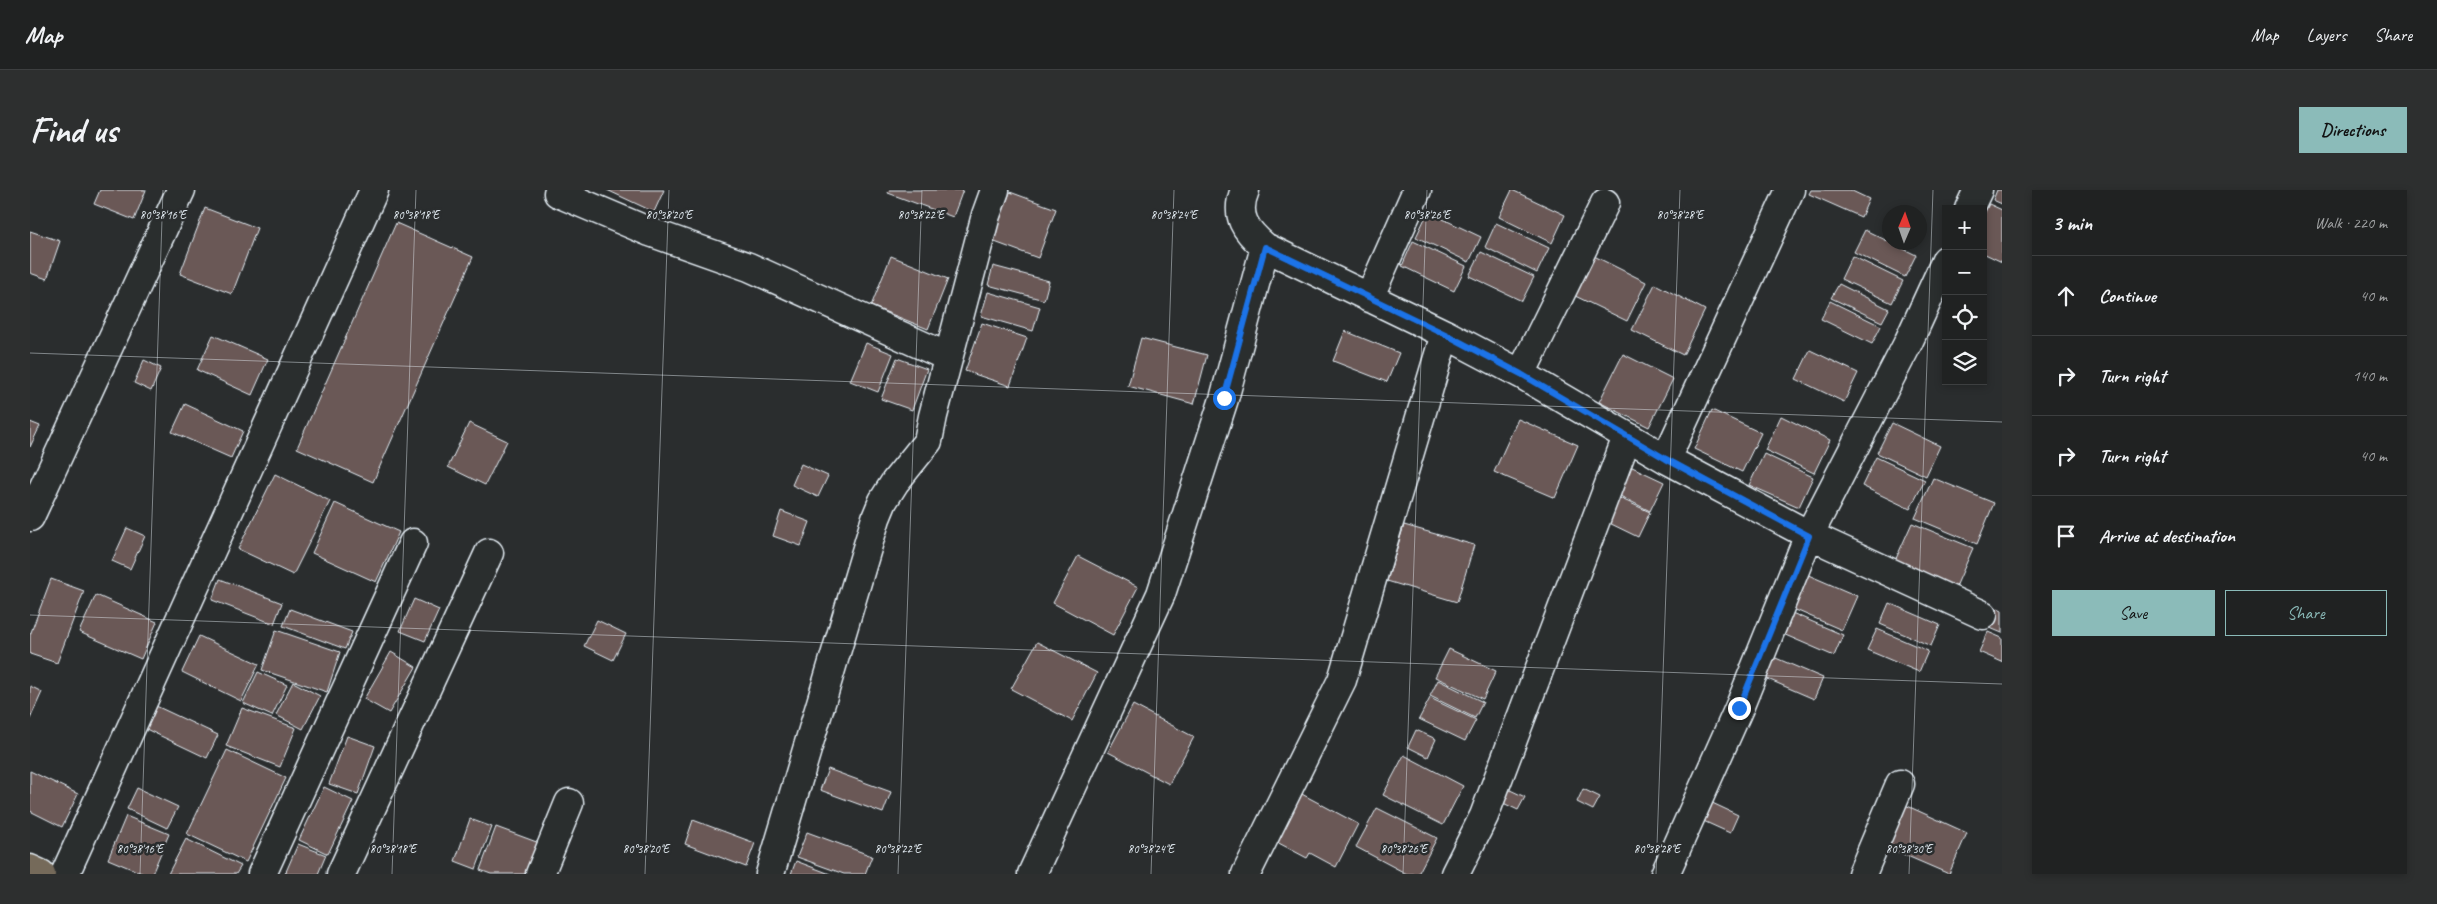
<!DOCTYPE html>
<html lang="en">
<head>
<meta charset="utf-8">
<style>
  :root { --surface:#202222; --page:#2d2f2f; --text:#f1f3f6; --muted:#a2a4a5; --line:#3d3f40; --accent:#8bbbb9 }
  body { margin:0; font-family:Caveat,sans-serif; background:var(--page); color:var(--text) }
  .controls { position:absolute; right:15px; top:15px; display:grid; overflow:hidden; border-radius:0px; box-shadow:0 2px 8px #0003 }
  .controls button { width:45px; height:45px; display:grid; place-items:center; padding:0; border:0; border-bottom:1px solid var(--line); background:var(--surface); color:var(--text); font:25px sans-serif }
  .compass { position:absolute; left:1852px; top:15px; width:45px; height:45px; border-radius:50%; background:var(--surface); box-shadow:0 2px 8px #0003; rotate:2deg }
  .stop { position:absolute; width:15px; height:15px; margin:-11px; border:4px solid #1a73e8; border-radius:50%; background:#fff }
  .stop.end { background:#1a73e8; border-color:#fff; box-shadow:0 1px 5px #0008 }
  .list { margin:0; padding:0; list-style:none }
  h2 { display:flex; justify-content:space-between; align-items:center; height:65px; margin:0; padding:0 20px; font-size:21px }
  h2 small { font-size:16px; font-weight:400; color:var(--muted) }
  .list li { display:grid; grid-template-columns:32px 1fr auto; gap:15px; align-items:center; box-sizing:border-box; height:80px; padding:0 20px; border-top:1px solid var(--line) }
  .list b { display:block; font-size:19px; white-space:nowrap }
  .list em { font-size:16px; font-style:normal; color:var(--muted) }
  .actions { display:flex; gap:10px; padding:15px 20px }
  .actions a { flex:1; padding:11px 0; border:1px solid var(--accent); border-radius:0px; text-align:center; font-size:18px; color:var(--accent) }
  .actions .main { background:var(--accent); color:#111 }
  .icon { flex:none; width:28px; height:28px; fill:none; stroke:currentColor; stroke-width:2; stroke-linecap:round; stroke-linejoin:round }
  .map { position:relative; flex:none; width:1972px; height:684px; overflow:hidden; border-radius:0px }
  header { display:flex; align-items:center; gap:30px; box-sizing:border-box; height:70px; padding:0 25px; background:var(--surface); border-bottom:1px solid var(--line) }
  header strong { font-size:24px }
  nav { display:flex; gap:28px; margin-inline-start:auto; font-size:18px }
  .intro { display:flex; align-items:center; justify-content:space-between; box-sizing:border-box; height:120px; padding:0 30px }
  h1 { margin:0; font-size:35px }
  .button { padding:12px 22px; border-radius:0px; background:var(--accent); color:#111; font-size:18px; font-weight:700 }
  main { display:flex; gap:30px; padding:0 30px }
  aside { flex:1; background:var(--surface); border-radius:0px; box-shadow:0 2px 8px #0003 }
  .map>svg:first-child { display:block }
</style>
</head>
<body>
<header>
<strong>Map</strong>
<nav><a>Map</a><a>Layers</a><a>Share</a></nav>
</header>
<div class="intro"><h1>Find us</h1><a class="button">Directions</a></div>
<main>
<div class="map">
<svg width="1972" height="684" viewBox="0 0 1972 684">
  <rect width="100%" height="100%" fill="#2a2d2e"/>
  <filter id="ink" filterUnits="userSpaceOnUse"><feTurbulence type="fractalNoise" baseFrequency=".02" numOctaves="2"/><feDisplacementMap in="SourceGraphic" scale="10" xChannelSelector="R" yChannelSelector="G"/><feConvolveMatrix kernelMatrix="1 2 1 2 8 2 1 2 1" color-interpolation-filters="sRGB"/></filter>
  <g filter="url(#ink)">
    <path fill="#6b5856" stroke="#e8f1f8" d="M70,0H116L104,30L64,14Z
      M577,0H634L624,22Z
      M859,0H933L923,27L858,3Z
      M1482,0L1535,25L1522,53L1469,27Z
      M1781,0H1820L1839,9L1831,27L1779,4Z
      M1967,0H1972V14L1963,10Z
      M980,2L1026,19L1008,68L962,51Z
      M1959,14L1972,20V72L1953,63V26Z
      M175,18L227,38L202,104L150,84Z
      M1398,22L1451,47L1439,72L1386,47Z
      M366,33L443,67L343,292L267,258Z
      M1466,33L1519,58L1507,83L1455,57Z
      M1835,40L1886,65L1875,87L1824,62Z
      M0,41L30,51L17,89L0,83Z
      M1383,51L1436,76L1424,101L1372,76Z
      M1451,62L1504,87L1492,111L1439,86Z
      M1560,64L1616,92L1597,131L1541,104Z
      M861,66L918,89L898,139L841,116Z
      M1822,66L1873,91L1862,113L1811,89Z
      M963,76L1019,91L1014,110L958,95Z
      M1625,94L1675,120L1653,165L1602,140Z
      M1809,94L1859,119L1852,132L1801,108Z
      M958,102L1010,117L1003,141L951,126Z
      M1800,111L1851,136L1842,154L1791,129Z
      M952,133L997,148L980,196L935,181Z
      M1315,141L1369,163L1357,192L1303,171Z
      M183,145L238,169L222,205L167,180Z
      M1111,148L1177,165L1164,214L1098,196Z
      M836,153L863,164L848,202L820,191Z
      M1780,160L1828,183L1814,212L1766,189Z
      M1593,164L1643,189L1619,237L1569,212Z
      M867,168L897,179L882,220L851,209Z
      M114,170L131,178L121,201L104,193Z
      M155,214L213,241L201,268L142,242Z
      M1682,220L1731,243L1712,282L1664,259Z
      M1751,226L1800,250L1784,283L1735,260Z
      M1488,229L1548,255L1525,308L1464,282Z
      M0,232L10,236L0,257Z
      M439,233L477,251L455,295L418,277Z
      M1862,233L1910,256L1896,286L1847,263Z
      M1734,264L1783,287L1769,317L1719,295Z
      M1846,267L1895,290L1880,319L1832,296Z
      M771,274L798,286L788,307L762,295Z
      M1600,276L1634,292L1620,321L1586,304Z
      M245,284L300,311L263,385L208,359Z
      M1903,288L1964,313L1947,354L1885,328Z
      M1585,306L1620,322L1608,347L1573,330Z
      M305,313L369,342L346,392L282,363Z
      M751,321L780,332L771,356L743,346Z
      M1882,333L1943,358L1925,399L1864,373Z
      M1374,335L1444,355L1427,412L1357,391Z
      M97,338L115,346L100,379L82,371Z
      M1048,366L1108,397L1083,445L1023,413Z
      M1776,384L1827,406L1812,440L1761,418Z
      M21,389L54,401L27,473L0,464V445Z
      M190,389L252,413L244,434L182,410Z
      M66,405L127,432L111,469L49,442Z
      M384,409L409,420L395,451L370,441Z
      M1859,413L1910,435L1901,456L1850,434Z
      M1968,418L1972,420V443L1960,438Z
      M260,419L322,442L315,459L253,436Z
      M1762,423L1813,445L1804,466L1753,444Z
      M567,430L596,444L583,470L554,456Z
      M1847,439L1898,461L1889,482L1837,460Z
      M246,440L310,462L297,502L232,480Z
      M1958,442L1972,448V472L1949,462Z
      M169,446L229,474L211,511L152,482Z
      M1007,452L1067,483L1042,531L981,499Z
      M1419,459L1466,481L1453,509L1405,487Z
      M361,462L386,477L359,523L334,509Z
      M1741,466L1793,488L1784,509L1733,487Z
      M228,482L257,495L242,526L213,513Z
      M1408,490L1453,512L1445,528L1400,506Z
      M263,492L290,506L273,539L246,525Z
      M0,496L12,502L0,529Z
      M1400,508L1446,530L1435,551L1389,529Z
      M1103,515L1164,547L1139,594L1078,562Z
      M126,516L188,545L177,568L116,539Z
      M212,518L266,538L250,577L196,556Z
      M1386,540L1406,549L1398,567L1378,557Z
      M317,546L345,556L328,604L299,594Z
      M197,560L256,588L216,672L157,644Z
      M1374,565L1433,596L1413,635L1353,605Z
      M798,579L861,602L853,623L790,600Z
      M0,581L48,604L32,637L0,621Z
      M294,597L323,611L298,664L269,650Z
      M107,598L148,617L137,638L97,619Z
      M1478,599L1495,607L1488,620L1471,612Z
      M1553,599L1570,607L1563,620L1547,612Z
      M1268,602L1328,634L1306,677L1280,663L1277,668L1243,650Z
      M1678,611L1708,625L1700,643L1669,629Z
      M1873,614L1937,643L1919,684L1854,656Z
      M1347,618L1407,648L1388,684H1377L1326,657Z
      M96,626L139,644L122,684H114L78,669Z
      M440,629L462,637L446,679L425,671Z
      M663,630L725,653L716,677L655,654Z
      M466,637L512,654L501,684H461L450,680Z
      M777,642L842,666L835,684H814L767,667Z
      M156,649L211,676L206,684H138Z
      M268,654L296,665L288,684H255Z
      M766,671L800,684H761Z"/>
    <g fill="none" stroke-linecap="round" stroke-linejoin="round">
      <g stroke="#e8f1f8" stroke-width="31">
        <path id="minor" d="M1215,0C1204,26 1216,41 1235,57L1415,144L1491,184L1636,269L1779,345L1953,425
          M528,3L620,42L719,77L918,167
          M1939,19L1948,0
          M1339,108L1387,0
          M1491,184L1575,13
          M1636,269L1760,0
          M0,327L151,0
          M35,684L344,0
          M232,684L383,353
          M311,684L459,363
          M510,684L539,613
          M740,684L846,328L853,311L865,292L898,251L903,226L956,25L965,0
          M1002,684L1131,404L1194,209L1235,57
          M1216,684L1312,490L1415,144
          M1425,684L1454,626L1597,247
          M1635,684L1709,518L1779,345L1877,155L1916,70
          M1832,684L1870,594"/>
      </g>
      <g stroke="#e8f1f8" stroke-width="31">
        <path id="major" d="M0,679L11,684"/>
      </g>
      <use href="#minor" stroke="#2a2d2e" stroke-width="28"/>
      <use href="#major" stroke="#746a5a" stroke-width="28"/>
    </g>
  </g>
  <g fill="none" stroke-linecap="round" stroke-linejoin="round" filter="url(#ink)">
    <path stroke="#1a73e8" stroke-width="6" d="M1194,208L1235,57L1415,144L1491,184L1636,269L1779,346L1709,518"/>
  </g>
  <path fill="none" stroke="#e8f1f8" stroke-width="1" stroke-opacity="0.45" d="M0,163L1972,232M0,425L1972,494M110,684L133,0M362,684L386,0M615,684L639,0M868,684L892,0M1121,684L1144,0M1373,684L1397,0M1626,684L1650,0M1879,684L1903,0"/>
  <g font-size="12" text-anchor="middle" fill="#e8f1f8" stroke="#2a2d2e" stroke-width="5" stroke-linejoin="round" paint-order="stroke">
    <text x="133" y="29">80°38'16"E</text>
    <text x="386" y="29">80°38'18"E</text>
    <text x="639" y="29">80°38'20"E</text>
    <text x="891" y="29">80°38'22"E</text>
    <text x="1144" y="29">80°38'24"E</text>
    <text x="1397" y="29">80°38'26"E</text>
    <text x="1650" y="29">80°38'28"E</text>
    <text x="110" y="663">80°38'16"E</text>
    <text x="363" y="663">80°38'18"E</text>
    <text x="616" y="663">80°38'20"E</text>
    <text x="868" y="663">80°38'22"E</text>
    <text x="1121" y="663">80°38'24"E</text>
    <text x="1374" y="663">80°38'26"E</text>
    <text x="1627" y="663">80°38'28"E</text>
    <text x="1879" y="663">80°38'30"E</text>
  </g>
</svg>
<div class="controls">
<button>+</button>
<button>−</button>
<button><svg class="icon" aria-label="locate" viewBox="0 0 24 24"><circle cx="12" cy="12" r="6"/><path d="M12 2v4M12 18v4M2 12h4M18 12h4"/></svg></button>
<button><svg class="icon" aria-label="layers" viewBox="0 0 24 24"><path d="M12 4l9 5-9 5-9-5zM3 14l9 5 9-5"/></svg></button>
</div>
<svg class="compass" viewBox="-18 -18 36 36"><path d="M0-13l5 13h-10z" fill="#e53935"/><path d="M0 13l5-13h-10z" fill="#a2a4a5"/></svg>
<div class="stop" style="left:1194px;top:208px"></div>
<div class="stop end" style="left:1709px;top:518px"></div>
</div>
<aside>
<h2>3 min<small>Walk · 220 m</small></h2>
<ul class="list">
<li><svg class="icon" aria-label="ahead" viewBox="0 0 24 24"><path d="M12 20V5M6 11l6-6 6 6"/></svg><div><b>Continue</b></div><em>40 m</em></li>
<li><svg class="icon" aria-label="right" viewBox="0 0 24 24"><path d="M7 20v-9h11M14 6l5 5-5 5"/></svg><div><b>Turn right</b></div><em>140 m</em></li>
<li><svg class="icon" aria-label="right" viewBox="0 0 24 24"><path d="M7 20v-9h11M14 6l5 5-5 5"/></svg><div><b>Turn right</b></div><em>40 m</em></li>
<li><svg class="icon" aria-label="arrive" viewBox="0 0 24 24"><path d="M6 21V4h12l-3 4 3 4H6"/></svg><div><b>Arrive at destination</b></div></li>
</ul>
<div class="actions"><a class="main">Save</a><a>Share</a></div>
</aside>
</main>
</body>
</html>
